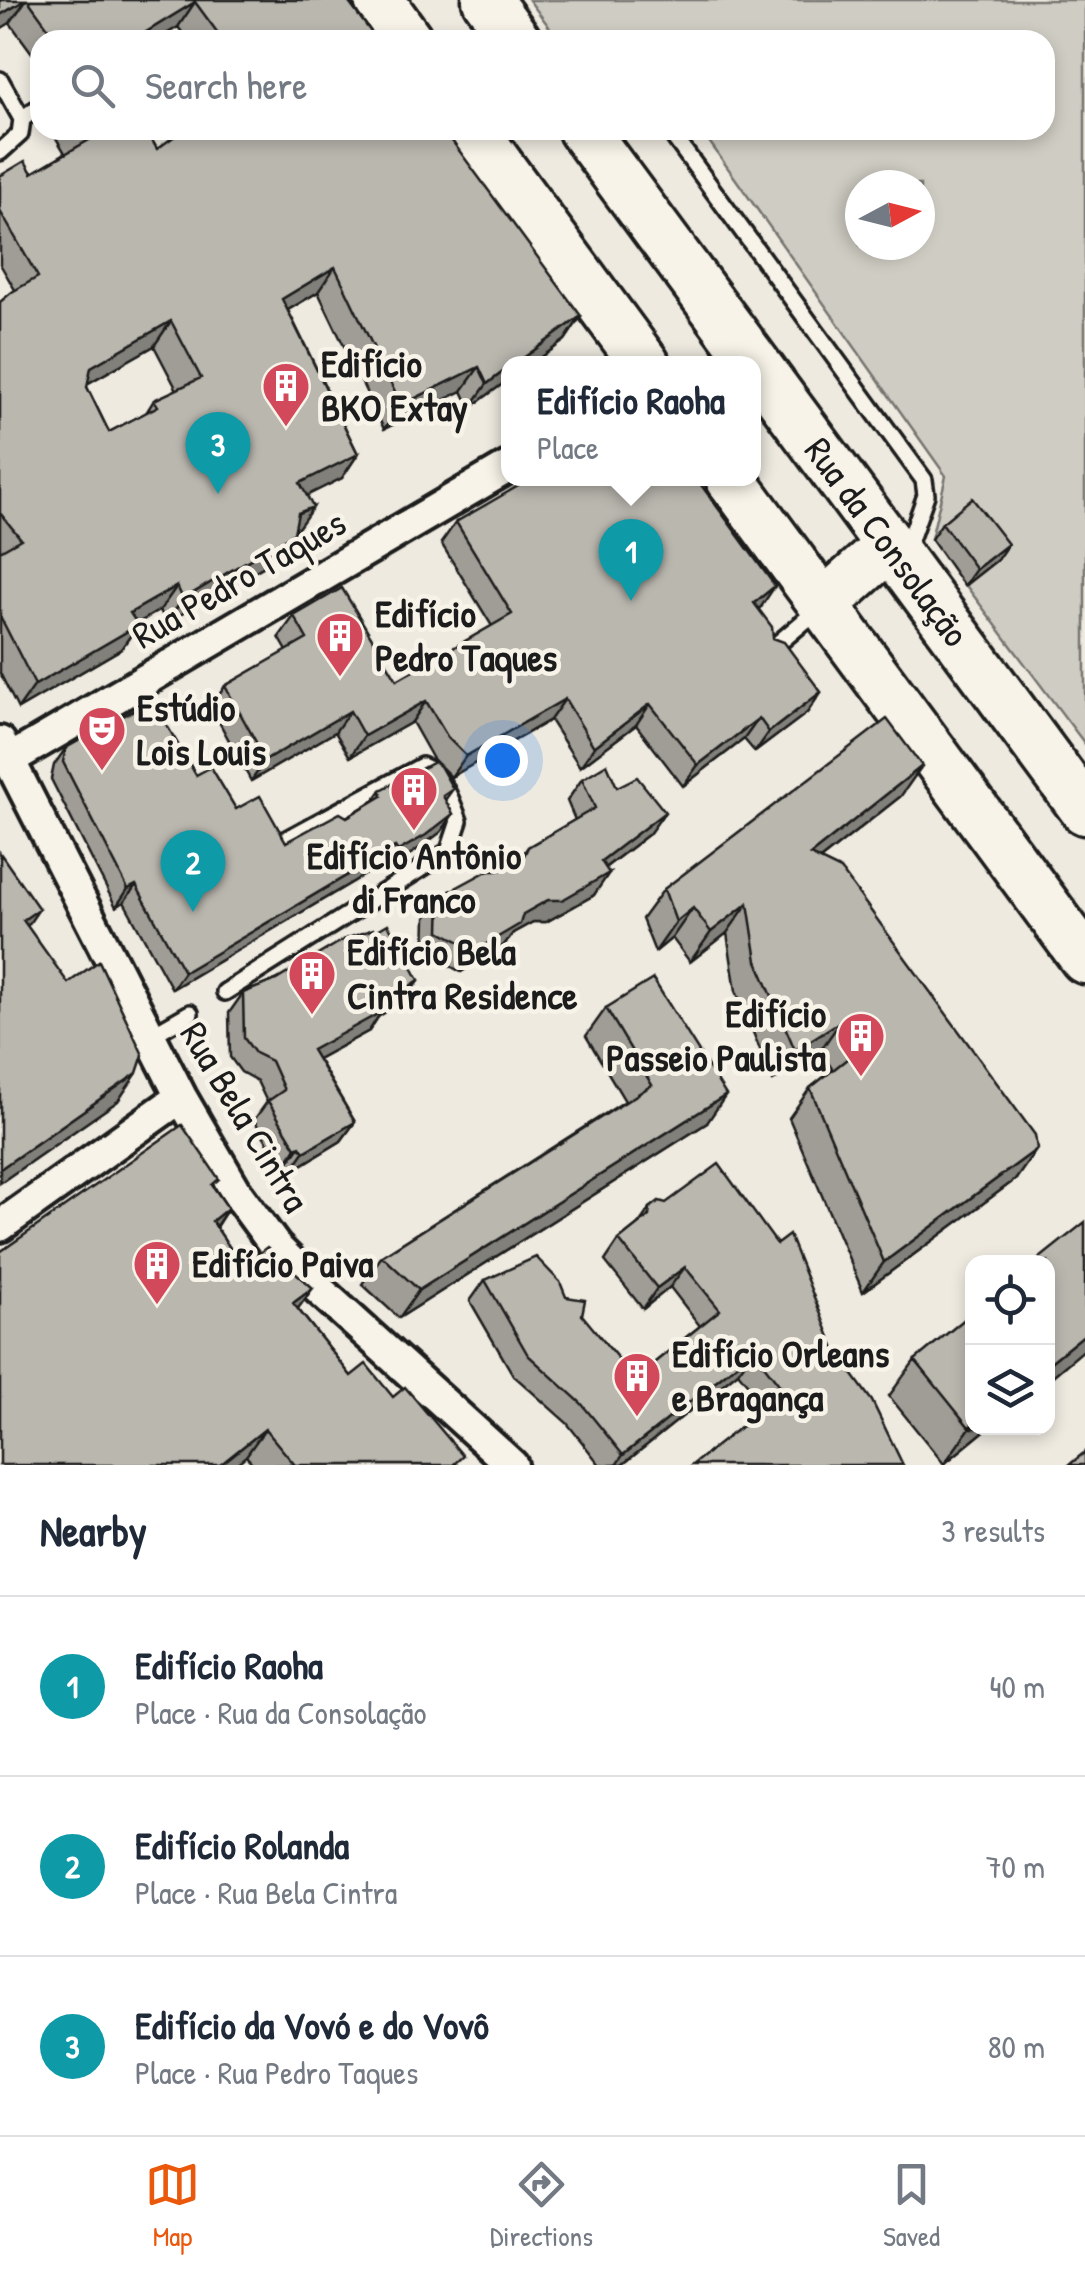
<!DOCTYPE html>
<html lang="en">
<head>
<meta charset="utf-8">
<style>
  :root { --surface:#fff; --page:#f6f6f7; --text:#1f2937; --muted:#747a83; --line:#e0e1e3; --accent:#ea580c }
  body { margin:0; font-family:"Patrick Hand",sans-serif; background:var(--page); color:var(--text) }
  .controls { position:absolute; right:30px; bottom:30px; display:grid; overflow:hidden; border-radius:20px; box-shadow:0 5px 15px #0003 }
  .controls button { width:90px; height:90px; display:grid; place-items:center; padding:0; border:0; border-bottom:2px solid var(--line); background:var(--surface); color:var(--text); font:50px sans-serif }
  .compass { position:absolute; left:845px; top:170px; width:90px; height:90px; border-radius:50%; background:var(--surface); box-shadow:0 5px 15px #0003; rotate:83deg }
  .you { position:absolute; left:502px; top:760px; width:35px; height:35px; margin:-25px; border:8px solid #fff; border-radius:50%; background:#1a73e8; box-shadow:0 0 0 15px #1a73e833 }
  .badge { display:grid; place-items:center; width:65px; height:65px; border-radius:50%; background:var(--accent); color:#fff; font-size:32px; font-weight:700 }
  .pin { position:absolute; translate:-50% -82px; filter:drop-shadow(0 2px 5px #0008) }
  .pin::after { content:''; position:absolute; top:52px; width:35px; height:30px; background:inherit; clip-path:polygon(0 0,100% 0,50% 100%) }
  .popup { position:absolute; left:501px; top:356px; width:260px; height:130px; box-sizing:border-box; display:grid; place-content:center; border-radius:20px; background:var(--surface); filter:drop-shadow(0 2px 8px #0005); font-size:32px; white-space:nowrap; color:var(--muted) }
  .popup b { font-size:38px; color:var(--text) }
  .popup::after { content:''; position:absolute; left:50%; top:100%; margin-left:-20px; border:20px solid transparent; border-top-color:var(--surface) }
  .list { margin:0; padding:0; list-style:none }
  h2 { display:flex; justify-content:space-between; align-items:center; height:130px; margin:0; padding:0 40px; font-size:42px }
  h2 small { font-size:32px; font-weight:400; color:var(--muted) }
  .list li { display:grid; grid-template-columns:65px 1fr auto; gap:30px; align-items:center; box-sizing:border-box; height:180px; padding:0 40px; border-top:2px solid var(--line) }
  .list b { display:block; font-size:38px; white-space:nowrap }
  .list p { margin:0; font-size:32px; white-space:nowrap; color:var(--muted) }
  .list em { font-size:32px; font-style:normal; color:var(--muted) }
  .icon { flex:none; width:55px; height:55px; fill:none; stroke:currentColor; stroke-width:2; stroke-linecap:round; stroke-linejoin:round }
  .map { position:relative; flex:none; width:1085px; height:1465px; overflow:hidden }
  .search { position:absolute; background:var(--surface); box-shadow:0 5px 15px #0003; left:30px; right:30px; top:30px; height:110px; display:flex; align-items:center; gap:25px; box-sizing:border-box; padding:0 35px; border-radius:30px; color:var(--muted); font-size:38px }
  .sheet { height:670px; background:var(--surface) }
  nav { display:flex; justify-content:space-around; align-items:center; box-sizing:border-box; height:140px; border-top:2px solid var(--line); background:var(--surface); font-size:28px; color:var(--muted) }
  nav a { display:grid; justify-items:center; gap:5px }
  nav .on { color:var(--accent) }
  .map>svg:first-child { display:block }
</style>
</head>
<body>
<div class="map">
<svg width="1085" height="1465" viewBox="0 0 1085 1465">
  <rect width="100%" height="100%" fill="#eeeae0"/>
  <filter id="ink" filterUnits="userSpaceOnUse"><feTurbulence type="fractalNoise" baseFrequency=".01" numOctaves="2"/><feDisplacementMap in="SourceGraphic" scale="20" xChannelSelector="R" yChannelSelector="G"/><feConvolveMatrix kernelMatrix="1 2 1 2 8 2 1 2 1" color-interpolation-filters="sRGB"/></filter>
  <g filter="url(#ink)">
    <path fill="#cfccc3" stroke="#767470" stroke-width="2.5" fill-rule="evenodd" d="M529,0H1085V744L931,539L946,476L701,130H1045V40H559ZM860,185H920V245H860Z"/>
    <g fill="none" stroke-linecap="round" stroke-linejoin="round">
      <g stroke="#1c1c1c" stroke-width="22">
        <path id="service" d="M0,80L22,119L20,134L0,152
          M22,119L40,106
          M669,130L924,480L926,495L905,554
          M768,652L821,607
          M225,992L449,851L459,821C452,802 443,774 422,766L287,839
          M150,1036L190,1013"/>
      </g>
      <g stroke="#1c1c1c" stroke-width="38">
        <path id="minor" d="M0,742L181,1097L238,1195L276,1247L316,1287L512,1465
          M9,760L508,467
          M0,1226L181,1097"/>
      </g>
      <g stroke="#1c1c1c" stroke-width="55">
        <g id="primary">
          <path d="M379,0L408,40"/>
          <path d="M487,0L516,40"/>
          <path d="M473,130L645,364"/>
          <path id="s1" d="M583,130L1085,810"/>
          <path d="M730,478L1085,959"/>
          <path d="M824,604L890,545"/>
        </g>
      </g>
      <use href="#service" stroke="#f7f3e8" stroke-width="15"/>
      <use href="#minor" stroke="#f7f3e8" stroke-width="30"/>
      <use href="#primary" stroke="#f7f3e8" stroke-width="48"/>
    </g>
    <path fill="#a09d96" stroke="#1c1c1c" stroke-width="2.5" fill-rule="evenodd" d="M0,0H347L377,40H188L178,27L156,40H40V64L10,23Z
      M62,130H146L157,149L581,316L565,340L532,364H508L470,408L462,391L384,429L318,292L288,310L358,454L342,478L307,495L295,531L278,558L166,623L160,610L137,623L138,625L121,649L18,709L0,673V302L15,290L0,264V176L32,173L65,153L56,138ZM154,346L177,390L154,400L146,413L109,432L87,387V384Z
      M456,522L761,607L758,609L773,638L821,692L807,713L755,752L744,739L683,786L636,725L580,767L550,720L451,777L433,759L412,722L350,757L335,732L251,781L211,707L225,686L287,651L279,637L294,616L397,680L492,626L441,543Z
      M942,523L997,560L964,586L931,539Z
      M66,748L196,775L236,809L286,842L347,817L374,800L381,790L453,789L445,800L453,814L441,832L414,852L386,868L383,864L172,989L124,902L116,907L51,779L54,765Z
      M582,779L617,787L649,834L606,867L594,895L546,922H533L513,933L504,945L461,972L425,952L426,918L441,896L501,870L519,859L528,847L575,820L567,801Z
      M901,796L820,860L1016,1179L863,1292L789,1118L810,1088L833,1070L820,1051L773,1081L736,991L727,933L690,962L672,938L655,952L642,919L664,889Z
      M374,932L419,980L405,999L378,1017L369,1031L318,1059L355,1122L341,1141L290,1172L286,1166L283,1168L254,1120L267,1102L257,1081L241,1072L230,1057L229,1013L243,993L276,980Z
      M606,1008L707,1123L399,1318L362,1284L382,1256L625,1101L586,1036Z
      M214,1187L228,1208L216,1227L242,1266L298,1309L351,1376L393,1397L457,1465H254L246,1456L0,1465Z
      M650,1208L836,1352L766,1407L738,1372L622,1465H600L567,1423L513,1375L470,1301L485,1280L566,1297L630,1373L649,1367L700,1326L670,1287L643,1309L605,1261L619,1240L638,1225Z
      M915,1360L972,1428H988L944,1464L889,1396Z"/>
    <path fill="#82807a" stroke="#1c1c1c" stroke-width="2.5" d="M26,0L10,23L0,29V15Z
      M195,2L178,27L156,40H133Z
      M335,267L318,292L266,323L282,299Z
      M581,316L565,340L532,364H515Z
      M171,321L154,346L74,391L91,367Z
      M479,367L462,391L384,429L401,405Z
      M508,368V380L470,408L487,384Z
      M358,454L342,478L284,507L300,483Z
      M313,507L296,531L281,538L298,513Z
      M294,533L278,558L166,623L183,599Z
      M1008,544L997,560L964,586L976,569Z
      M177,586L160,610L114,637L130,613Z
      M775,586L761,607L739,624L754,603Z
      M138,625L121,649L18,709L35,685Z
      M821,692L807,713L755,752L769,732Z
      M565,699L550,720L451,777L466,756Z
      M426,701L412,722L350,757L364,736Z
      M650,704L636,725L580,767L594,747Z
      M350,711L335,732L251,781L266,760Z
      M759,718L744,739L683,786L698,765Z
      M922,766L901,796L788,885L810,855Z
      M665,812L649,834L586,882L601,861Z
      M453,814L441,832L414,852L386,868L398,851Z
      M395,847L383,864L172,989L184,972Z
      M609,873L594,895L546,922H533L513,933L504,945L461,972L476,950L523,914L548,900Z
      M136,885L124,902L116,907L128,889Z
      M748,903L727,933L690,962L711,932Z
      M693,908L672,938L655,952L676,922Z
      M39,909L20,937L23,920Z
      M419,980L405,999L378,1017L369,1031L299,1069L312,1050Z
      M841,1021L820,1051L773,1081L795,1050Z
      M137,1073L118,1101L0,1183V1169Z
      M726,1095L707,1123L399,1318L419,1290Z
      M355,1122L341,1141L290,1172L304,1152Z
      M300,1146L286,1166L283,1168L296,1148Z
      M1037,1149L1016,1179L863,1292L884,1262Z
      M228,1208L210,1235L212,1221Z
      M685,1267L670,1287L643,1309L657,1288Z
      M313,1288L294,1314L293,1303Z
      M1085,1334V1349L1048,1380V1364Z
      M753,1351L738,1372L622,1465H616L623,1455Z
      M972,1425V1428H988L944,1464Z
      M265,1429L246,1456L235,1465H220Z"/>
    <path fill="#bab7af" stroke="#1c1c1c" stroke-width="2.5" fill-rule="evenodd" d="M0,0H25L0,15Z
      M28,0H347L377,40H223L195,2L133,40H57Z
      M83,130H146L157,149L183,130H444L581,316L515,364H508V368L487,384L479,367L401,405L335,267L282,299L358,454L300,483L313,507L298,513L294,533L183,599L177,586L130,613L138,625L35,685L0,616V551L21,539L0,513V302L12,292L38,277L0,211V176L25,161L32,173L89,140ZM171,321L201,378L154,400L158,406L109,432L87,387L91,367Z
      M532,478H696L775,586L754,603L772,627L773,638L784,642L821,692L769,732L759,718L698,765L650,704L594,747L565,699L466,756L448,738L426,701L364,736L350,711L266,760L225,686L307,639L294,616L342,588L397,680L512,614L456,522Z
      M972,498L1008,544L976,569L942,523Z
      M152,700L196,775L211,767L236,809L260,796L286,842L340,813L347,817L382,796L381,790L434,762L440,766L453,789L443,796L453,814L426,835L398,851L395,847L184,972L136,885L128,889L63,762L66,748Z
      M887,719L922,766L810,855L841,870L1035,1135L1037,1149L884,1262L810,1088L861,1048L841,1021L795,1050L757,961L748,903L711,932L693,908L676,922L664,889Z
      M607,764L617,787L637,777L665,812L601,861L609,873L562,900H548L523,914L520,924L476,950L440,931L441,896L489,870H501L524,856L528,847L595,808L582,779Z
      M0,853L39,909L23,920L68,983L99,961L143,1055L137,1073L0,1169Z
      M388,924L419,980L380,1006L383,1011L312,1050L355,1122L304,1152L300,1146L296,1148L268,1101L284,1090L271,1061L255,1053L244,1038L243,993L276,980L343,940L373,929L374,932Z
      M653,979L726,1095L419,1290L382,1256L652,1085L606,1008Z
      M182,1125L219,1179L212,1185L228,1208L212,1221L242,1266L267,1247L313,1288L293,1303L351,1376L366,1364L393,1397L405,1387L463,1456L453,1465H295L265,1429L220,1465H0V1252Z
      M719,1164L777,1244L789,1235L836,1352L872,1401L903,1465H692L785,1392L753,1351L623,1455L581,1403L528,1355L485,1280L536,1257L560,1282L566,1297L585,1300L582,1315L630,1373L645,1362L649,1367L720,1310L685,1267L657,1288L619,1240L649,1216L650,1208L659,1201L666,1203Z
      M1085,1222V1334L1048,1364V1262H1035Z
      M972,1313V1425L969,1427L915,1360Z
      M1085,1452V1465H1069Z"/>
  </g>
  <defs>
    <g id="building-pin" transform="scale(2.5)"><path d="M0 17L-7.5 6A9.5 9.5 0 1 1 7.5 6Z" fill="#d1495b" stroke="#f7f3e8"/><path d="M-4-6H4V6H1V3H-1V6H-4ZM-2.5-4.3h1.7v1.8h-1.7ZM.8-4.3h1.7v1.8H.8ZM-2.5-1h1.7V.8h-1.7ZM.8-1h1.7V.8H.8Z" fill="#fff"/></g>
    <g id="theatre-pin" transform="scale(2.5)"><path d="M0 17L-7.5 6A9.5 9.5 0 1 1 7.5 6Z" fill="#d1495b" stroke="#f7f3e8"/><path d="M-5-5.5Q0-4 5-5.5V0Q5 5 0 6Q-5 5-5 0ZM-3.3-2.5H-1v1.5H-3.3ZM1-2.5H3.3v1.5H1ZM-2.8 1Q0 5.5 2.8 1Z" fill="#fff"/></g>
  </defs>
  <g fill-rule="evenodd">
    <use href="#building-pin" x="286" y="386"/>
    <use href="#building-pin" x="340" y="636"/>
    <use href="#theatre-pin" x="102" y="730"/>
    <use href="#building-pin" x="414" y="790"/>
    <use href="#building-pin" x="312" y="974"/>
    <use href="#building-pin" x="861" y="1036"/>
    <use href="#building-pin" x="157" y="1264"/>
    <use href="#building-pin" x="637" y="1376"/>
  </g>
  <g text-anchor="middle" stroke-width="9" stroke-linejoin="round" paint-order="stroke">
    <g font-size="38" font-weight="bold" fill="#1c1c1c" stroke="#f7f3e8" text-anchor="start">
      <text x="321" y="377">Edifício<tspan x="321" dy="44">BKO Extay</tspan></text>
      <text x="375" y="627">Edifício<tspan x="375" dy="44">Pedro Taques</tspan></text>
      <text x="137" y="721">Estúdio<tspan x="137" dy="44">Lois Louis</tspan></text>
      <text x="414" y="869" text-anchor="middle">Edifício Antônio<tspan x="414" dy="44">di Franco</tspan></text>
      <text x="347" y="965">Edifício Bela<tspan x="347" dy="44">Cintra Residence</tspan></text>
      <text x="826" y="1027" text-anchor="end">Edifício<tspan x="826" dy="44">Passeio Paulista</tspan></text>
      <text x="192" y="1277">Edifício Paiva</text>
      <text x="672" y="1367">Edifício Orleans<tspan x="672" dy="44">e Bragança</tspan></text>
    </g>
    <g font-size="38" fill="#1c1c1c" stroke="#f7f3e8">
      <text dy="13" stroke="none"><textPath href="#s1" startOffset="512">Rua da Consolação</textPath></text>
      <text transform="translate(239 579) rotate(-30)" y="13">Rua Pedro Taques</text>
      <text transform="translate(245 1117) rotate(59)" y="13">Rua Bela Cintra</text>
    </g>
  </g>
</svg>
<div class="controls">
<button><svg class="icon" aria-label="locate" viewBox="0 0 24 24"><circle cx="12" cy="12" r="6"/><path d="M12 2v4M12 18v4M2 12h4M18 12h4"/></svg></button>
<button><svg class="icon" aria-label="layers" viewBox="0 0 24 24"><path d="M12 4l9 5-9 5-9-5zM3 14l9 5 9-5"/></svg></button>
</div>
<svg class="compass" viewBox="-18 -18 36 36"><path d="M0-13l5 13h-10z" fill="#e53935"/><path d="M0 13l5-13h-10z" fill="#747a83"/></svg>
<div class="you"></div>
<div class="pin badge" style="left:631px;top:601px;background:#0f9aa8">1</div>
<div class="popup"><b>Edifício Raoha</b>Place</div>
<div class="pin badge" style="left:193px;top:912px;background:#0f9aa8">2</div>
<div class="pin badge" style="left:218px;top:494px;background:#0f9aa8">3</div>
<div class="search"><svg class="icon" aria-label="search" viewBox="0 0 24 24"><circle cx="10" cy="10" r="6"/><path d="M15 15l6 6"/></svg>Search here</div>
</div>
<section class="sheet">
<h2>Nearby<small>3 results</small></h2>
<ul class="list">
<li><span class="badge" style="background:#0f9aa8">1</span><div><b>Edifício Raoha</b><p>Place · Rua da Consolação</p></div><em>40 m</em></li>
<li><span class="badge" style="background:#0f9aa8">2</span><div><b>Edifício Rolanda</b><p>Place · Rua Bela Cintra</p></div><em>70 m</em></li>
<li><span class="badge" style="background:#0f9aa8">3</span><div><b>Edifício da Vovó e do Vovô</b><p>Place · Rua Pedro Taques</p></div><em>80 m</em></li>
</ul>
</section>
<nav>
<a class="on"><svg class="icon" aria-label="map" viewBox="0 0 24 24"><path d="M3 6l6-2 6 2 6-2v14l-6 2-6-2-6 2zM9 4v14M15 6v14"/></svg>Map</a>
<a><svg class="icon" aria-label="directions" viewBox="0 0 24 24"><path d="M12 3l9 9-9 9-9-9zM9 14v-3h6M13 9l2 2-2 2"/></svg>Directions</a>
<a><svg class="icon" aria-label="saved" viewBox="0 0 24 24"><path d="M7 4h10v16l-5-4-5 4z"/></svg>Saved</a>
</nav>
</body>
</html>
